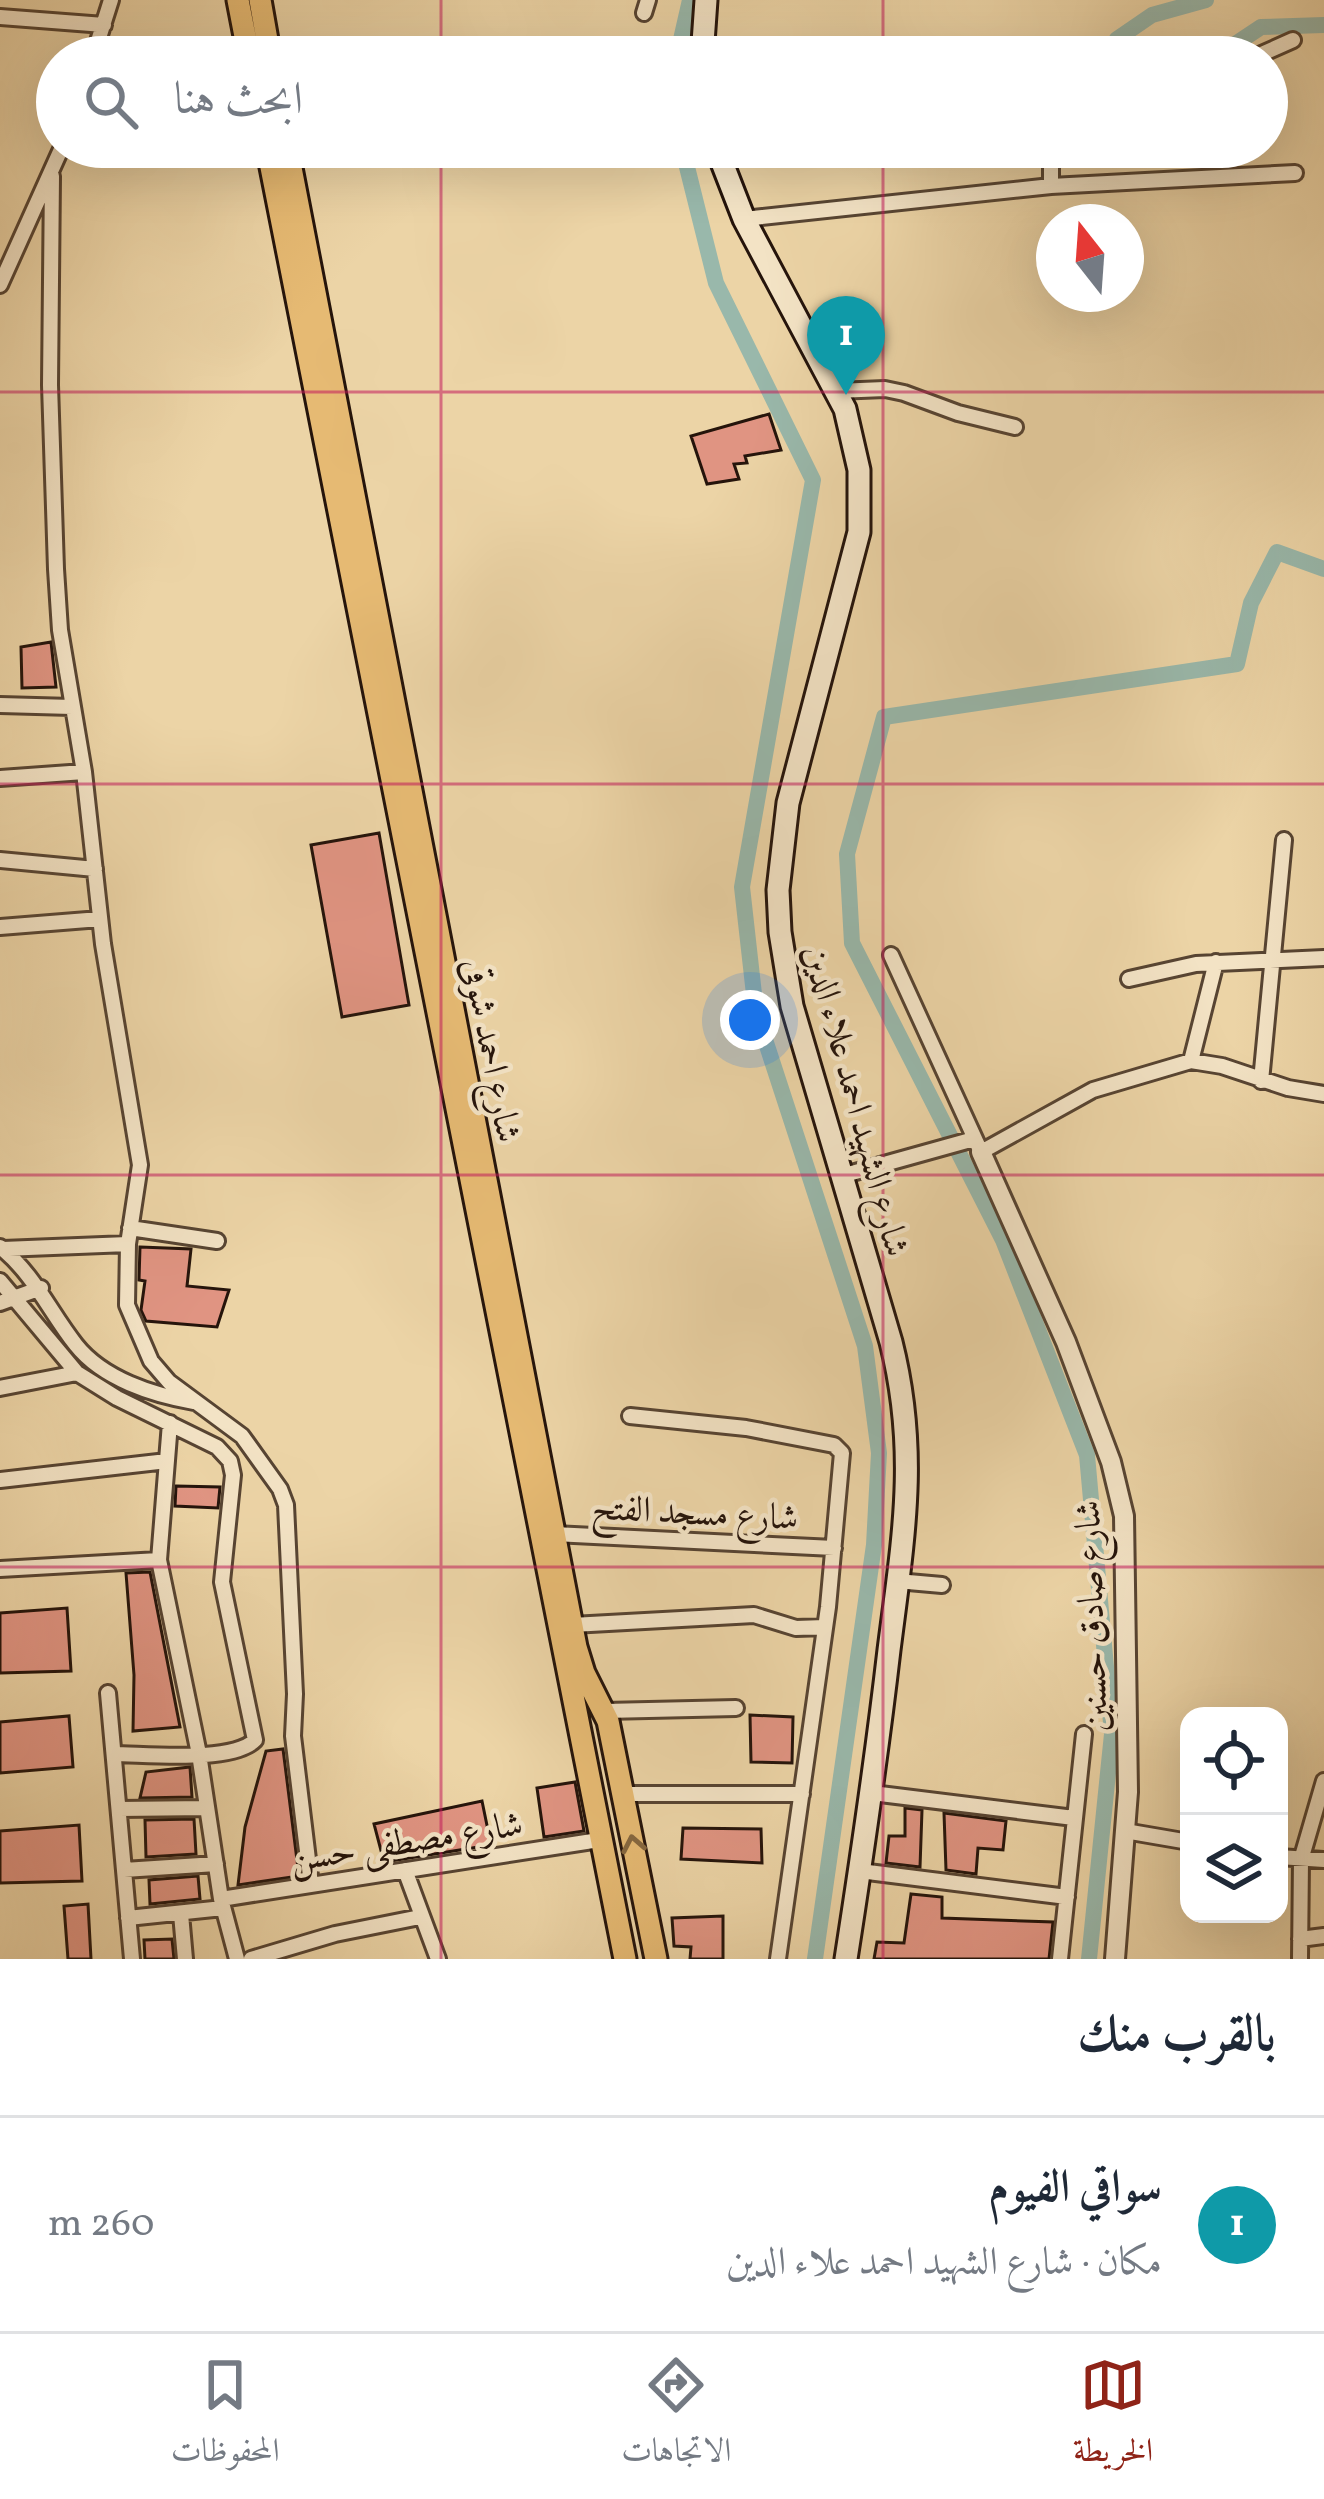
<!DOCTYPE html>
<html lang="ar">
<head>
<meta charset="utf-8">
<style>
  :root { --surface:#fff; --page:#f6f6f7; --text:#1f2937; --muted:#747a83; --line:#e0e1e3; --accent:#8f2418 }
  body { margin:0; font-family:Vollkorn,Amiri,serif; background:var(--page); color:var(--text); direction:rtl }
  .controls { position:absolute; right:36px; bottom:36px; display:grid; overflow:hidden; border-radius:24px; box-shadow:0 12px 48px #0002 }
  .controls button { width:108px; height:108px; display:grid; place-items:center; padding:0; border:0; border-bottom:3px solid var(--line); background:var(--surface); color:var(--text); font:60px sans-serif }
  .compass { position:absolute; left:1036px; top:204px; width:108px; height:108px; border-radius:50%; background:var(--surface); box-shadow:0 12px 48px #0002; rotate:343deg }
  .you { position:absolute; left:750px; top:1020px; width:42px; height:42px; margin:-30px; border:9px solid #fff; border-radius:50%; background:#1a73e8; box-shadow:0 0 0 18px #1a73e833 }
  .badge { display:grid; place-items:center; width:78px; height:78px; border-radius:50%; background:var(--accent); color:#fff; font-size:39px; font-weight:700 }
  .pin { position:absolute; translate:-50% -99px; filter:drop-shadow(0 3px 6px #0008) }
  .pin::after { content:''; position:absolute; top:63px; width:42px; height:36px; background:inherit; clip-path:polygon(0 0,100% 0,50% 100%) }
  .list { margin:0; padding:0; list-style:none }
  h2 { display:flex; justify-content:space-between; align-items:center; height:156px; margin:0; padding:0 48px; font-size:51px }
  h2 small { font-size:39px; font-weight:400; color:var(--muted) }
  .list li { display:grid; grid-template-columns:78px 1fr auto; gap:36px; align-items:center; box-sizing:border-box; height:216px; padding:0 48px; border-top:3px solid var(--line) }
  .list b { display:block; font-size:45px; white-space:nowrap }
  .list p { margin:0; font-size:39px; white-space:nowrap; color:var(--muted) }
  .list em { font-size:39px; font-style:normal; color:var(--muted) }
  .icon { flex:none; width:66px; height:66px; fill:none; stroke:currentColor; stroke-width:2; stroke-linecap:round; stroke-linejoin:round }
  .map { position:relative; flex:none; width:1324px; height:1959px; overflow:hidden; direction:ltr }
  .search { position:absolute; background:var(--surface); box-shadow:0 12px 48px #0002; left:36px; right:36px; top:36px; height:132px; display:flex; align-items:center; gap:30px; box-sizing:border-box; padding:0 42px; border-radius:66px; color:var(--muted); font-size:45px }
  .sheet { height:372px; background:var(--surface) }
  nav { display:flex; justify-content:space-around; align-items:center; box-sizing:border-box; height:168px; border-top:3px solid var(--line); background:var(--surface); font-size:33px; color:var(--muted) }
  nav a { display:grid; justify-items:center; gap:6px }
  nav .on { color:var(--accent) }
  .map>svg:first-child { display:block }
</style>
</head>
<body>
<div class="map">
<svg width="1324" height="1959" viewBox="0 0 1324 1959">
  <rect width="100%" height="100%" fill="#ecd4a6"/>
  <filter id="stains"><feTurbulence type="fractalNoise" baseFrequency=".00167" numOctaves="4"/><feColorMatrix values="0 0 0 0 .2 0 0 0 0 .09 0 0 0 0 .02 0 0 0 .5 -.17"/></filter>
  <radialGradient id="worn" r=".72"><stop offset=".6" stop-color="#630" stop-opacity="0"/><stop offset="1" stop-color="#630" stop-opacity=".3"/></radialGradient>
  <g fill="none" stroke-linecap="round" stroke-linejoin="round">
    <path stroke="#99b8ab" stroke-width="16" d="M677,57L690,0
      M1120,57L1117,39L1152,15L1206,0
      M1216,57L1261,27L1324,25
      M682,147L716,283L813,480L742,887L756,1012L865,1346L879,1453L874,1545L815,1959
      M1089,1959L1112,1734L1087,1455L1003,1240L852,943L847,854L884,717L1237,664L1251,603L1277,552L1324,569"/>
  </g>
  <path fill="#e09482" stroke="#25140b" stroke-width="3" d="M769,414L781,450L745,456L747,463L734,464L739,479L707,484L691,436Z
    M51,642L56,687L22,688L21,647Z
    M379,833L409,1005L342,1017L311,845Z
    M140,1247L191,1249L187,1286L229,1290L217,1327L146,1321L141,1310L145,1281L139,1280Z
    M176,1486L220,1487L218,1508L175,1506Z
    M150,1572L180,1727L133,1731L134,1675L126,1573Z
    M67,1608L71,1671L0,1673V1613Z
    M750,1715L793,1717L792,1763L751,1762Z
    M69,1716L73,1767L0,1773V1722Z
    M283,1749L299,1876L238,1885L245,1827L266,1751Z
    M190,1767L192,1797L140,1798L146,1772Z
    M575,1782L584,1831L544,1837L537,1788Z
    M482,1801L491,1845L384,1862L374,1824Z
    M905,1808L922,1810L920,1867L886,1863L889,1836H905Z
    M944,1813L1006,1821L1003,1850L978,1848L976,1874L946,1870Z
    M194,1819L196,1854L146,1857L145,1820Z
    M79,1825L82,1881L0,1883V1831Z
    M683,1828L761,1829L762,1863L681,1859Z
    M198,1876L200,1899L150,1904L149,1880Z
    M911,1894L942,1897V1918L1053,1922L1049,1959H874L877,1942L904,1943Z
    M88,1904L91,1959H68L64,1906Z
    M723,1916V1959H690L691,1947L674,1946L672,1918Z
    M172,1939L174,1959H145L144,1940Z"/>
  <g fill="none" stroke-linecap="round" stroke-linejoin="round">
    <g stroke="#574432" stroke-width="20">
      <path id="minor" d="M644,13L648,0
        M0,17L104,25
        M93,57L111,0
        M1255,57L1293,40
        M52,176L50,385L56,569L60,630L84,772L103,944L140,1165L128,1244L127,1305L151,1361L169,1382L242,1436L280,1489L286,1505L295,1694L293,1736L311,1884
        M1051,186V147
        M744,219L1051,186L1295,173
        M0,285L62,147
        M836,391L885,389L904,393L958,413L1015,427
        M0,705L72,707
        M0,778L84,772
        M0,860L95,869
        M0,927L100,919
        M891,955L981,1152L1093,1090L1191,1061L1222,1066L1288,1088L1324,1094
        M1129,979L1196,964L1324,958
        M1191,1061L1216,962
        M1261,1081L1284,840
        M841,1176L974,1139
        M130,1228L217,1241
        M0,1247C35,1275 49,1311 76,1345C103,1379 153,1395 194,1402
        M3,1249L128,1244
        M0,1281L77,1373L117,1398L217,1447L230,1461L233,1475L222,1582L255,1740C233,1763 146,1754 114,1754
        M0,1303L41,1288
        M0,1388L77,1373
        M630,1416L746,1428L834,1445L842,1453L828,1607L778,1959
        M170,1423L159,1560L199,1754L221,1899L237,1959
        M0,1480L167,1461
        M554,1534L834,1548
        M0,1569L159,1560
        M897,1581L942,1585
        M572,1625L754,1615L796,1628L825,1627
        M108,1693L132,1959
        M605,1711L736,1708
        M872,1793L1074,1818
        M623,1794H802
        M119,1809L207,1808
        M1125,1831L1189,1842
        M1279,1857L1324,1860
        M124,1870L216,1864
        M405,1870L438,1959
        M860,1871L1067,1897
        M221,1899L599,1840
        M181,1914L185,1959
        M128,1918L223,1908
        M1300,1939L1324,1936
        M251,1959L335,1934L420,1917
        M1060,1959L1084,1734
        M1300,1959L1301,1860L1324,1781"/>
    </g>
    <g stroke="#574432" stroke-width="24">
      <path id="tertiary" d="M981,1152L1066,1342L1111,1462L1124,1516L1128,1792L1115,1959"/>
    </g>
    <g stroke="#25140b" stroke-width="27">
      <path id="secondary" d="M702,57L706,0
        M716,147L744,219L845,409L859,470V532L788,803L778,890L780,932L792,1006L891,1342C919,1453 903,1539 889,1650C877,1754 862,1856 846,1959"/>
    </g>
    <g stroke="#25140b" stroke-width="27">
      <path id="primary" d="M238,0L249,57
        M260,0L270,57
        M267,147L625,1959
        M287,147L576,1647L584,1673L608,1721L656,1959"/>
    </g>
    <use href="#minor" stroke="#f3e3c5" stroke-width="14"/>
    <use href="#tertiary" stroke="#f3e3c5" stroke-width="18"/>
    <use href="#secondary" stroke="#f3e3c5" stroke-width="21"/>
    <use href="#primary" stroke="#e6ba73" stroke-width="21"/>
  </g>
  <defs><path id="oneway-chevron" d="M-2-3.5L2.5 0L-2 3.5" fill="none" stroke-width="1.6" stroke-linecap="round" stroke-linejoin="round" transform="scale(3)"/></defs>
  <use stroke="#86673f" href="#oneway-chevron" transform="translate(633 1844) rotate(-101)"/>
  <path fill="none" stroke="#c2185b" stroke-width="3" stroke-opacity="0.55" d="M441,0V57M883,0V57M441,147V1959M883,147V1959M0,392H1324M0,784H1324M0,1175H1324M0,1567H1324"/>
  <g text-anchor="middle" stroke-width="9" stroke-linejoin="round" paint-order="stroke">
    <g font-size="36" fill="#25140b" stroke="#f3e3c5">
      <text transform="translate(493 1050) rotate(79)" y="13">شارع احمد شوقى</text>
      <text transform="translate(858 1100) rotate(75)" y="13">شارع الشهيد احمد علاء الدين</text>
      <text transform="translate(695 1511) rotate(3)" y="13">شارع مسجد الفتح</text>
      <text transform="translate(1090 1616) rotate(-92)" y="13">شارع صادق حسنين</text>
      <text transform="translate(406 1840) rotate(-9)" y="13">شارع مصطفى حسن</text>
    </g>
  </g>
  <rect width="100%" height="100%" filter="url(#stains)"/>
  <rect width="100%" height="100%" fill="url(#worn)"/>
</svg>
<div class="controls">
<button><svg class="icon" aria-label="locate" viewBox="0 0 24 24"><circle cx="12" cy="12" r="6"/><path d="M12 2v4M12 18v4M2 12h4M18 12h4"/></svg></button>
<button><svg class="icon" aria-label="layers" viewBox="0 0 24 24"><path d="M12 4l9 5-9 5-9-5zM3 14l9 5 9-5"/></svg></button>
</div>
<svg class="compass" viewBox="-18 -18 36 36"><path d="M0-13l5 13h-10z" fill="#e53935"/><path d="M0 13l5-13h-10z" fill="#747a83"/></svg>
<div class="you"></div>
<div class="pin badge" style="left:846px;top:395px;background:#0f9aa8">1</div>
<div class="search"><svg class="icon" aria-label="search" viewBox="0 0 24 24"><circle cx="10" cy="10" r="6"/><path d="M15 15l6 6"/></svg>ابحث هنا</div>
</div>
<section class="sheet">
<h2>بالقرب منك<small></small></h2>
<ul class="list">
<li><span class="badge" style="background:#0f9aa8">1</span><div><b>سواقي الفيوم</b><p>مكان · شارع الشهيد احمد علاء الدين</p></div><em>260 m</em></li>
</ul>
</section>
<nav>
<a class="on"><svg class="icon" aria-label="map" viewBox="0 0 24 24"><path d="M3 6l6-2 6 2 6-2v14l-6 2-6-2-6 2zM9 4v14M15 6v14"/></svg>الخريطة</a>
<a><svg class="icon" aria-label="directions" viewBox="0 0 24 24"><path d="M12 3l9 9-9 9-9-9zM9 14v-3h6M13 9l2 2-2 2"/></svg>الاتجاهات</a>
<a><svg class="icon" aria-label="saved" viewBox="0 0 24 24"><path d="M7 4h10v16l-5-4-5 4z"/></svg>المحفوظات</a>
</nav>
</body>
</html>
